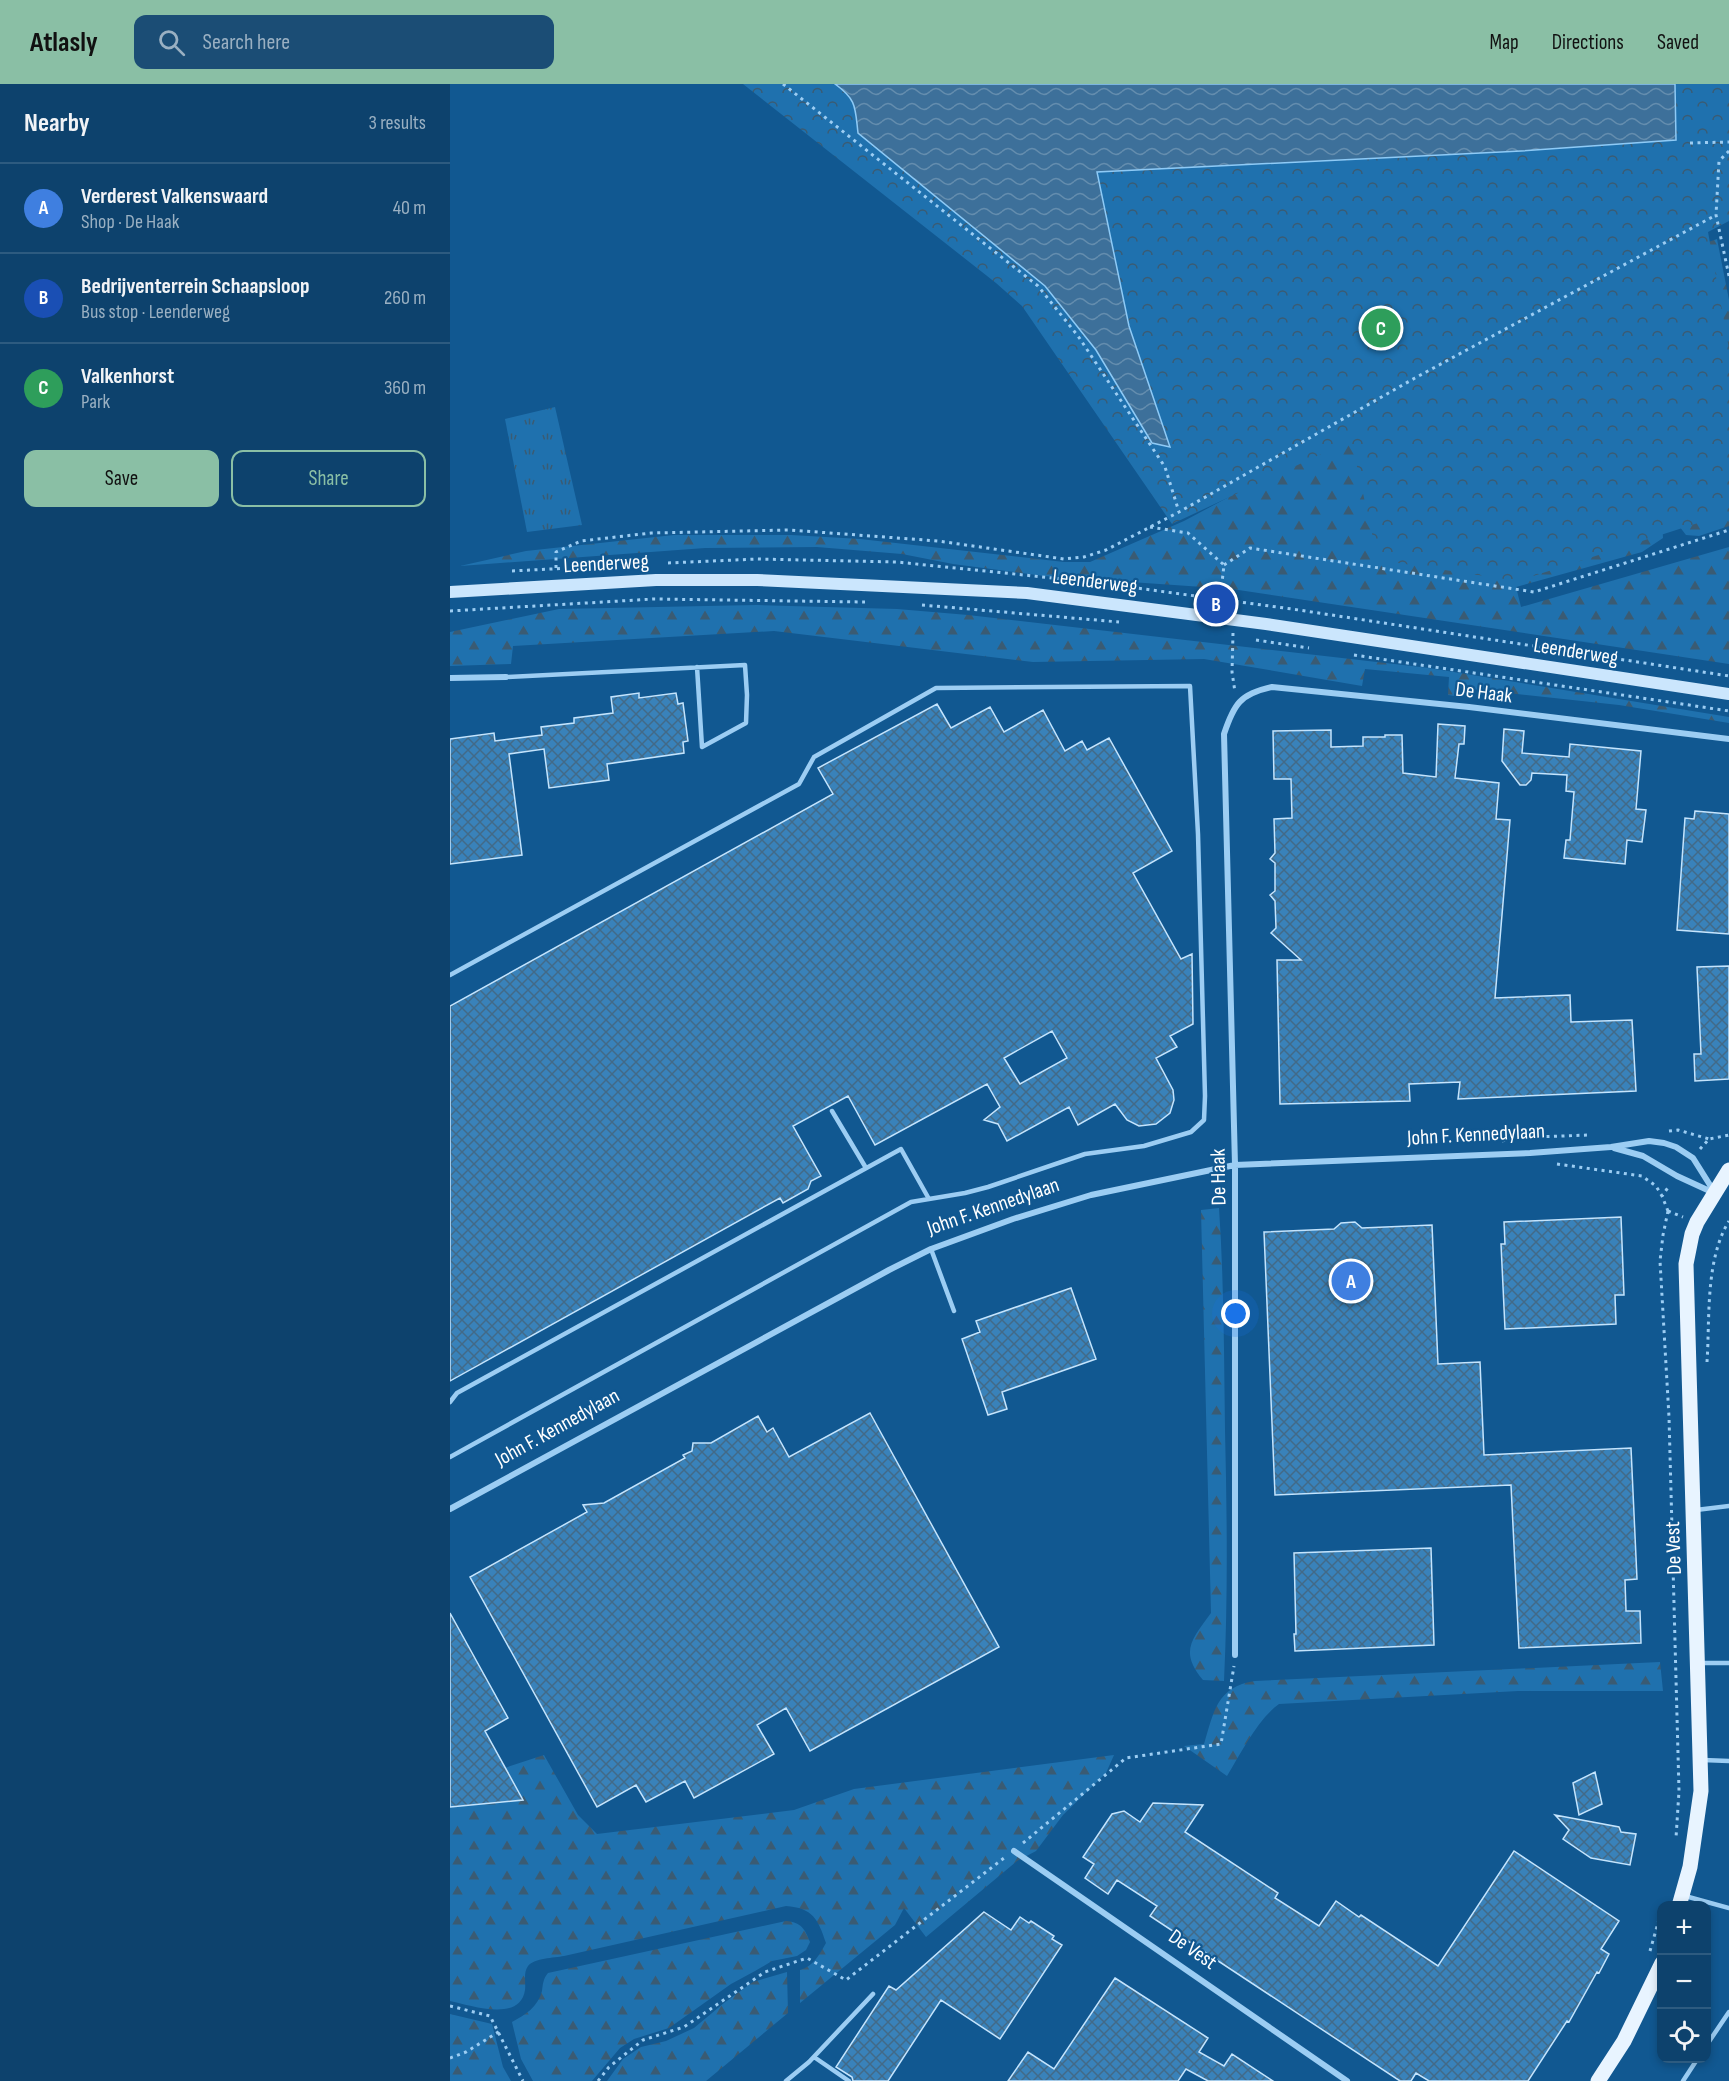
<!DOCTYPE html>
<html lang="en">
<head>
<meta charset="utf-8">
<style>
  :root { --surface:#0d426d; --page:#1b4d75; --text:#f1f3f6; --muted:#9ab0c2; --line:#2d5b80; --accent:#8abfa5 }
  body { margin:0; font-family:"Sofia Sans Condensed",sans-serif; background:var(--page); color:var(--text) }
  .controls { position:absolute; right:18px; bottom:18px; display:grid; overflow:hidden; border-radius:12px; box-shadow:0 3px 9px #0003 }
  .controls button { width:54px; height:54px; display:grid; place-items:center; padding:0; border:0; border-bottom:2px solid var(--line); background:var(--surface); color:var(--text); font:30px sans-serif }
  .you { position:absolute; left:786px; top:1230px; width:21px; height:21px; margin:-15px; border:4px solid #fff; border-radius:50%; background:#1a73e8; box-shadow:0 0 0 9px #1a73e833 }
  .badge { display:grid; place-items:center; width:39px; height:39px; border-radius:50%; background:var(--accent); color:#fff; font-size:20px; font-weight:700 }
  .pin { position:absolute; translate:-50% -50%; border:3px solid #fff; box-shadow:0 2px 6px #0006 }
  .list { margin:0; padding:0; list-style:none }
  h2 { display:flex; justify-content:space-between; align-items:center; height:78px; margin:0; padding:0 24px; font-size:26px }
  h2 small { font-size:20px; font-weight:400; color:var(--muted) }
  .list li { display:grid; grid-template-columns:39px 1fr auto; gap:18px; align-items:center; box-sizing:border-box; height:90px; padding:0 24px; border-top:2px solid var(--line) }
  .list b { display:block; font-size:22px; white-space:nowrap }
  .list p { margin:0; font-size:20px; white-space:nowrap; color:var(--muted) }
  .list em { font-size:20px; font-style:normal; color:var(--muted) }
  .actions { display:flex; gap:12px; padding:18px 24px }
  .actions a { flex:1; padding:14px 0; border:2px solid var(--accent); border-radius:12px; text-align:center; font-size:21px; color:var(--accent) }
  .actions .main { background:var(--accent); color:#111 }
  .icon { flex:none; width:33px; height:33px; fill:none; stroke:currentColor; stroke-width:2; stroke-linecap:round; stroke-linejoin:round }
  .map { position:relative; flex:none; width:1279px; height:1997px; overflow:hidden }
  header { display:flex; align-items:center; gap:36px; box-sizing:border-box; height:84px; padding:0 30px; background:var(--accent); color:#111 }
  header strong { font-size:28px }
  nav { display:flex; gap:33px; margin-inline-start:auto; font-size:21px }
  .search { width:420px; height:54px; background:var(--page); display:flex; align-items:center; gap:15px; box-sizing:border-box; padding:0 21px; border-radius:12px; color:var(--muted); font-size:22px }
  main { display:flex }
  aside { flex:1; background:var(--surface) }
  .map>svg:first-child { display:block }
</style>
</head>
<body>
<header>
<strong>Atlasly</strong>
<div class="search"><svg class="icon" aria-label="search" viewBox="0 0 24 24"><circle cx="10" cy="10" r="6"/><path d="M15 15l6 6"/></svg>Search here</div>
<nav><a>Map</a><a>Directions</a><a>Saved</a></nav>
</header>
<main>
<aside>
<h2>Nearby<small>3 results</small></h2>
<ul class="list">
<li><span class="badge" style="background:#3f7fe0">A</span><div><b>Verderest Valkenswaard</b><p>Shop · De Haak</p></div><em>40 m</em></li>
<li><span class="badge" style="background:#1a4fb4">B</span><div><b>Bedrijventerrein Schaapsloop</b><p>Bus stop · Leenderweg</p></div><em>260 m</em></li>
<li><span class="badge" style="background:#2e9e5b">C</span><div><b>Valkenhorst</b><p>Park</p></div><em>360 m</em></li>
</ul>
<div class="actions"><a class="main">Save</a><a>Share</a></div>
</aside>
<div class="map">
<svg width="1279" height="1997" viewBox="0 0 1279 1997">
  <defs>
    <pattern id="grass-tufts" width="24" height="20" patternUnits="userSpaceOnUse" patternTransform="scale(1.5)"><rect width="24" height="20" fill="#1f71ae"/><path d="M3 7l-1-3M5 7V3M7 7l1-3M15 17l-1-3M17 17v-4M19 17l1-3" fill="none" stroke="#3a5b73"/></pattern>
    <pattern id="forest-firs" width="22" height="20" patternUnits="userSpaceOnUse" patternTransform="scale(1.5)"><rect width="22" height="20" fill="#1f71ae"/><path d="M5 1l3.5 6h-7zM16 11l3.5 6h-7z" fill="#3a5b73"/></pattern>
    <pattern id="park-crowns" width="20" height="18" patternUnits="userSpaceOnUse" patternTransform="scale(1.5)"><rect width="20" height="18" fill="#1f71ae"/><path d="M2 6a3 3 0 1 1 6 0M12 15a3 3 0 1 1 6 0" fill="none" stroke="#3a5b73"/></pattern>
    <pattern id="water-waves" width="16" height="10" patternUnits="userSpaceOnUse" patternTransform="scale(1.5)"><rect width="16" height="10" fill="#3d709a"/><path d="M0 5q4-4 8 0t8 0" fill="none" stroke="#648dae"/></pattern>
    <pattern id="building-cross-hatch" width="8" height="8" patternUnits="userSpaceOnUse" patternTransform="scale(1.5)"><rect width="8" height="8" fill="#3982ba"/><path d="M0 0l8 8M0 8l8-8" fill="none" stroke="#426a88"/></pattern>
  </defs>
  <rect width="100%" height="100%" fill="#115891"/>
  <path fill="url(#grass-tufts)" d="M105,323L132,441L77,448L55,335Z"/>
  <path fill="url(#forest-firs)" d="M1267,155L1279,216V442L1249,452L1236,451L1226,438L1212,436L1213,454L1192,468L1066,503L1071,523L1279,463V580L782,505L594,492L503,480L452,470L367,463L255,464L10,482L76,467L224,451H341L410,455L614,478H640L734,437L1253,160Z
    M307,521L447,525L518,531L979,584L1279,633V639L1169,621L1022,605L1006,604L1005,612L998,611L999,593L915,585L912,602L754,575L583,578L324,547L63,562L61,580L0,582V548L109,525Z
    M769,1124C774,1198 774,1273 775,1347C777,1430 778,1514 774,1597L753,1596C729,1568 742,1555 761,1529L751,1126Z
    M1210,1578L1213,1607H1068L829,1620C808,1635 791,1669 777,1692L734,1662L754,1660C764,1628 766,1603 805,1597Z
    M94,1671L128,1731L147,1750L344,1726L404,1705L664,1671L656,1689L613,1731L586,1767L567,1777L476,1853L454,1824L445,1841L350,1919V1886C364,1882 369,1871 376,1859C368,1835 363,1824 336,1822L114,1872C103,1874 85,1874 78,1882C73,1889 76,1898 75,1906C70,1939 20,1921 0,1917V1702Z
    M336,1837C351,1838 355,1845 360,1858L356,1866L347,1872L322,1877L305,1887L281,1900L219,1944L184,1955L170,1964L142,1997H83L71,1975L62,1938C75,1931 88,1923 92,1907C93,1900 93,1895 98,1889Z
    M337,1888L338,1929L256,1997H157L173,1975L191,1963L216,1957L244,1944L274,1919L303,1898Z
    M0,1930L42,1940L53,1983L61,1997H0Z"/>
  <path fill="url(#park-crowns)" d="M293,0H1279V137L1258,148L1279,265V429L1068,497L928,476L901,356L722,440L572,222L546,199Z"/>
  <path fill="url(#water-waves)" stroke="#8ecaf6" stroke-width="1.5" d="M385,0H1225L1226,56L1071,67L647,88L679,242L720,363L702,359L646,266L595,202L408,49C405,23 407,16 385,0Z"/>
  <path fill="url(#building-cross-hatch)" stroke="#c4e4fd" stroke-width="1.5" fill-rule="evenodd" d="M189,609V614L226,609L228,620L233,619L238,657L233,658L234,669L157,680L159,696L99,704L94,665L59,670L72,771L0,780V655L44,649L45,657L92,651L91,643L124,639V634L163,629L161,613Z
    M487,620L501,644L540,623L554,648L593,626L615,667L632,657L637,666L659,654L722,767L683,789L731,875L742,870L743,940L720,952L727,963L706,974L723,1006L724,1016L720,1029L706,1040L689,1042L677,1036L665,1020L628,1041L619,1023L557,1057L548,1040L534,1036L550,1023L537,1000L425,1061L398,1012L343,1042L371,1092L361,1097L358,1105L333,1119L330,1114L0,1297V922L383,710L368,684ZM602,947L617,974L570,1000L554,974Z
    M988,640L1015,642L1014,660H1009L1005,694L1049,699L1046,735L1060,736L1045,914L1120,911L1121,938L1182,936L1186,1007L1008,1015L1010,998L959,1000L960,1017L830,1020L827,876H851L821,849L826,844L825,817L820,811L825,807V779L820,775L825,769L824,735L842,734L841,695H824L823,647L881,646V663L913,662V653H935V651H952L953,689L986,693Z
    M1054,645L1074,647L1072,669L1119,673L1120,660L1191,667L1186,725L1196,726L1192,758L1177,756L1175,780L1114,774L1116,756H1120L1124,708L1116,707L1117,691L1082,689L1081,696L1076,701H1070L1052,677Z
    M1245,727L1279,730V850L1227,846L1235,734L1244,735Z
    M1279,882V995L1245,997L1244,970H1251L1247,883Z
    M1171,1133L1174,1211H1165L1166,1240L1055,1245L1051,1160H1055L1054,1138Z
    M905,1138L912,1144L982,1141L988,1280L1030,1278L1034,1371L1181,1364L1187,1495L1175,1496L1176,1527H1190L1191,1559L1069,1564L1061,1401L825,1411L814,1148L884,1145L891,1139Z
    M621,1204L646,1275L552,1308L557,1325L538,1331L512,1255L530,1248L526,1237Z
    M420,1329L549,1563L360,1667L336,1624L307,1641L324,1670L244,1714L235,1697L196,1718L186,1701L147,1723L20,1493L137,1428L133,1421L154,1419L235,1374L233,1371L242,1367L243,1359H261L308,1332L317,1348L323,1344L339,1373Z
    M981,1464L984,1561L845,1567L844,1550H846L844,1469Z
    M0,1529L58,1634L35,1647L73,1716L0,1723Z
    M1145,1688L1152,1720L1129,1731L1123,1699Z
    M703,1719L753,1721L735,1748L828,1809L825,1814L869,1842L886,1817L909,1833L911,1831L988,1882L1064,1767L1169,1837L1151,1865L1159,1870L1149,1889L1147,1888L1119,1938L1117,1937L1078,1997H979L966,1989L961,1997H950L700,1832L707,1822L667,1796L658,1810L635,1794L644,1780L633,1773L662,1730L674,1727L690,1738Z
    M1105,1731L1169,1743L1171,1748L1186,1750L1180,1781L1141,1774L1113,1755L1119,1746Z
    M534,1828L561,1846L570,1833L579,1839L581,1837L604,1852L602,1855L612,1861L550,1955L491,1916L438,1997H403L402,1993L386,1983L439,1902L446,1906Z
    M665,1894L758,1954L749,1968L774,1982L782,1970L823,1997H758L736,1985L728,1997H558L578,1968L604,1985Z"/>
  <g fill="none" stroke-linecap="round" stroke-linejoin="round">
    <path stroke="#9ccdf3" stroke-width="3" stroke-dasharray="3 4.5" stroke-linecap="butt" d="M333,0L588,202L628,252L715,383L729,428
      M1240,59L1279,58
      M1279,67L1269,77L1266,131L1279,192
      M700,443L738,449L774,481L770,516
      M218,479L307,475L447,478L642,498L849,526L1279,592
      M774,481L800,464L1084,508L1279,446
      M106,484V468L131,457L201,449L340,446L488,457L614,475L634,473L656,466L729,428L965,294L1266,131
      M62,487L139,483
      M472,521L669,538
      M0,527L204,515L415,518
      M783,549L782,588L785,608
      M806,556L859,564
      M904,571L1279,627
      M1219,1047L1228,1046L1259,1055
      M1052,1057L1061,1054L1138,1051
      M1250,1065L1259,1055L1279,1051
      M1107,1080L1192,1092L1206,1102L1212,1112
      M1218,1127L1213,1151L1210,1177L1219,1333L1229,1707L1226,1754
      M1218,1127L1212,1112L1219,1102
      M1218,1127L1233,1133
      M1257,1278C1260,1234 1255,1176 1279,1137
      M573,1759L676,1674L771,1660L784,1582
      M1200,1867L1212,1825
      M0,1922L40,1932L73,1997
      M0,1974L16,1968L50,1947
      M148,1997L159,1983L193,1956L234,1943L315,1888L357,1874L396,1896L554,1774"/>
    <path stroke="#9ccdf3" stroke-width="4.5" d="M56,593L295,581L297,611L296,639L252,663L247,583
      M0,891L349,700L364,673L486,604L740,602L748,750L755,1012L754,1036L741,1048L694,1062L635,1070L538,1103L515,1109L461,1118L0,1373
      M382,1027L416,1084
      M481,1165L504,1227
      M0,1318L7,1309L451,1065L479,1115
      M1246,1426L1279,1422
      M1249,1579H1279
      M1253,1676L1279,1677
      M1235,1812L1279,1824
      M1256,1962L1279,1928
      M364,1973L399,1997
      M336,1997L359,1978L423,1910
      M1233,1997L1248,1974"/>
    <path stroke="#9ccdf3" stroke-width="6" d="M0,594L56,593
      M1164,1064L1193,1072L1227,1092L1264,1109
      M0,1425L439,1186L481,1165L563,1135L641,1111L785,1081L1080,1069L1161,1063L1199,1057L1214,1059L1226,1063L1243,1074L1265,1109
      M785,1571V1081L774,650C784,620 790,610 822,603L1019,623L1279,655
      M564,1767L897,1997"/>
    <path stroke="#cbe6fd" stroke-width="12" d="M0,508L206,496H307L577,509L816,540L1279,610"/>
    <path stroke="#e8f4ff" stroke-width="15" d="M1229,1822L1240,1783L1251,1707L1236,1180L1242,1150L1247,1138L1279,1086
      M1148,1997L1174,1957L1212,1879"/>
  </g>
  <g text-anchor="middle" stroke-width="4.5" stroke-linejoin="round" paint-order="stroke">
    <g font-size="21" fill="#fff" stroke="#115891">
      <text transform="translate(156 479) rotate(-3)" y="7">Leenderweg</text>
      <text transform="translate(645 497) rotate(7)" y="7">Leenderweg</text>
      <text transform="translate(1126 567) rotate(9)" y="7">Leenderweg</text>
      <text transform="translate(1034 608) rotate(7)" y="7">De Haak</text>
      <text transform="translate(1026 1050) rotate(-3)" y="7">John F. Kennedylaan</text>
      <text transform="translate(768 1093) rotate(-91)" y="7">De Haak</text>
      <text transform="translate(543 1122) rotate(-19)" y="7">John F. Kennedylaan</text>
      <text transform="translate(107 1343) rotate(-29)" y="7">John F. Kennedylaan</text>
      <text transform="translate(1223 1464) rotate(-92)" y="7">De Vest</text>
      <text transform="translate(743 1865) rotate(35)" y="7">De Vest</text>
    </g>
  </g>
</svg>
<div class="controls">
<button>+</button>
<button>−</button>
<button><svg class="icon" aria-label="locate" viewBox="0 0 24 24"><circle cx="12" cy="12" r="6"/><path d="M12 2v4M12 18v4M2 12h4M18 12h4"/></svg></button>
</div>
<div class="you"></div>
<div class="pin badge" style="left:901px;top:1197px;background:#3f7fe0">A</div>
<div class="pin badge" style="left:766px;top:520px;background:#1a4fb4">B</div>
<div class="pin badge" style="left:931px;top:244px;background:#2e9e5b">C</div>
</div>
</main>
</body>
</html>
